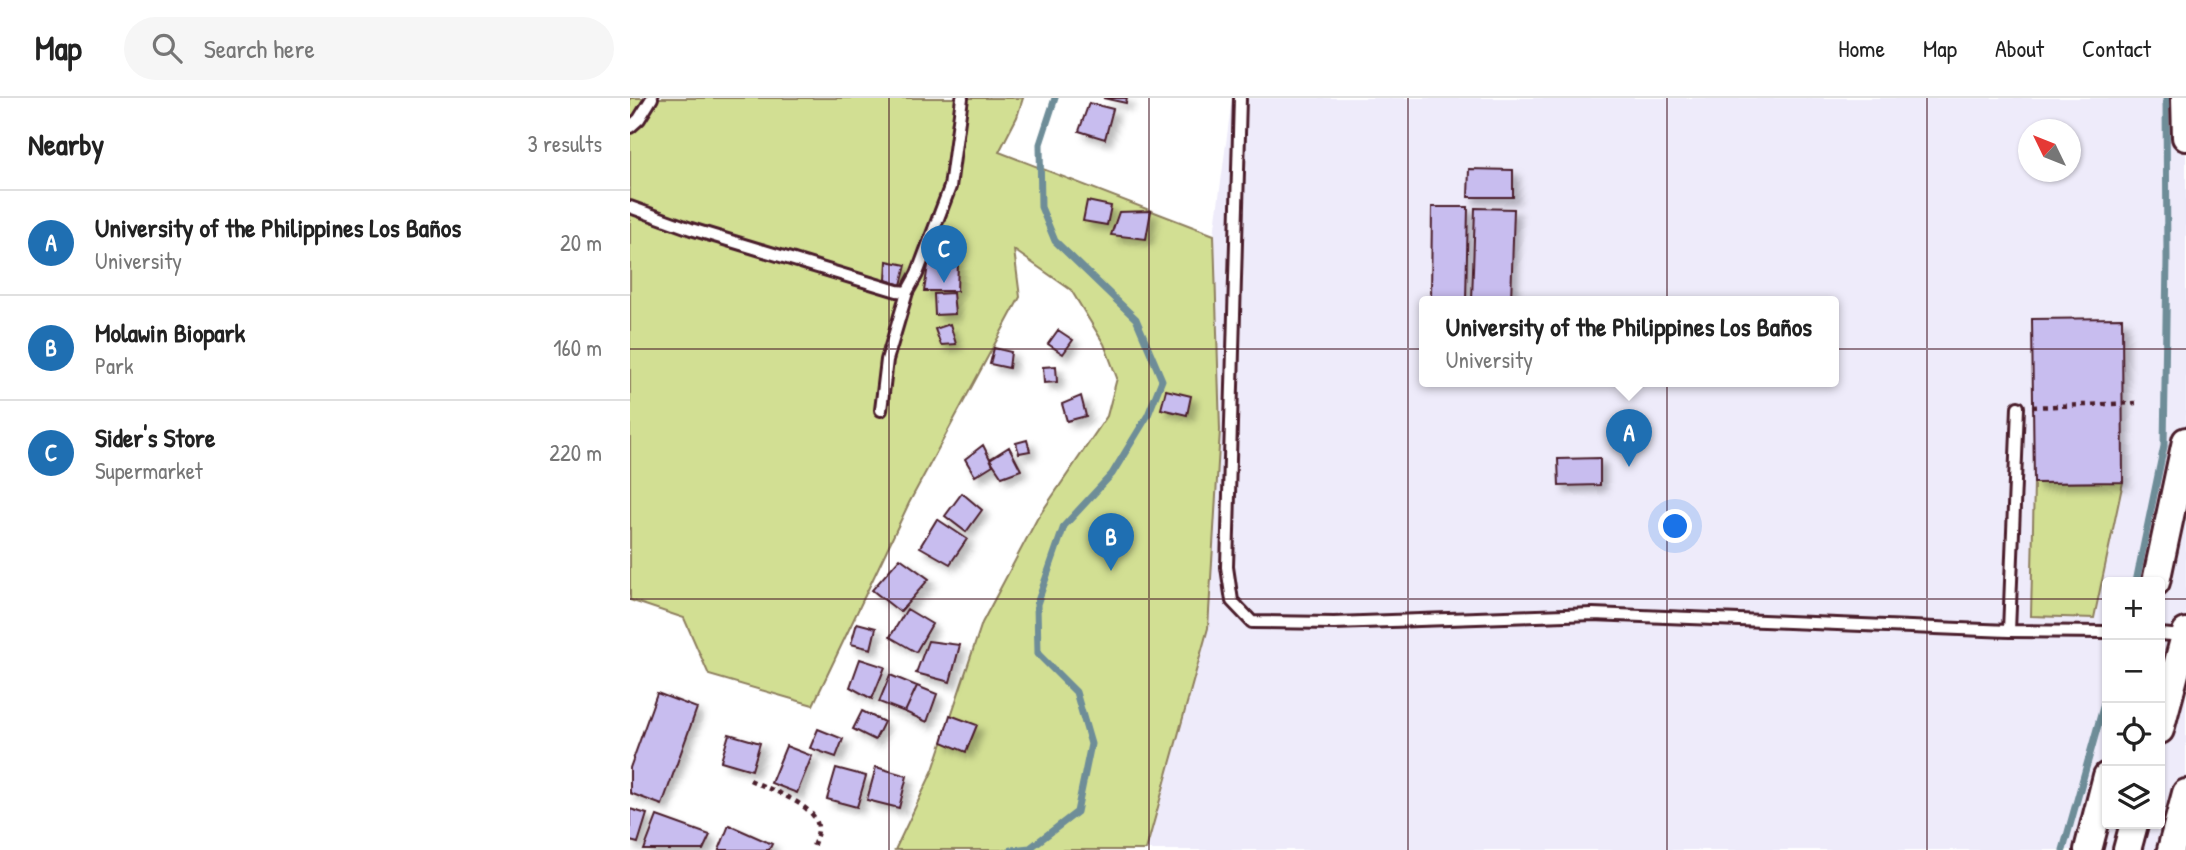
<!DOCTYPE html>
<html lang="en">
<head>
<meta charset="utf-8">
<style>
  :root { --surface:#fff; --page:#f6f6f6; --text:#222; --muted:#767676; --line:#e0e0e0; --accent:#1f6fb2 }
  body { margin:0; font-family:"Patrick Hand",sans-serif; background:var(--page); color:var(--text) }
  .controls { position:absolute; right:21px; bottom:21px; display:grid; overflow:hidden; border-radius:7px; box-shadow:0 2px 5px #0004 }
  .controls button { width:63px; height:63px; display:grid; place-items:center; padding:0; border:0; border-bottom:2px solid var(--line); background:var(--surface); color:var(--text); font:35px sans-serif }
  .compass { position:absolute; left:1388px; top:21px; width:63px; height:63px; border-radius:50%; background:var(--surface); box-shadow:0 2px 5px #0004; rotate:313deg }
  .you { position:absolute; left:1046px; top:429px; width:24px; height:24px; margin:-18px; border:5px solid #fff; border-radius:50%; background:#1a73e8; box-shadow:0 0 0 10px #1a73e833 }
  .badge { display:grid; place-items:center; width:46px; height:46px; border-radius:50%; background:var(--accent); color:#fff; font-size:23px; font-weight:700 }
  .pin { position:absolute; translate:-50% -58px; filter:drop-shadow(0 2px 4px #0008) }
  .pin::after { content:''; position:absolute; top:37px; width:24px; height:21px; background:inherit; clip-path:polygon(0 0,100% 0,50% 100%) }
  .popup { position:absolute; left:789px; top:198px; width:420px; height:91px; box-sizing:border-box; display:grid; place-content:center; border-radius:7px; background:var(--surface); filter:drop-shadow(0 2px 5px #0005); font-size:23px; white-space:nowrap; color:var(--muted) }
  .popup b { font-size:26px; color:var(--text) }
  .popup::after { content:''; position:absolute; left:50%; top:100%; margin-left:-14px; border:14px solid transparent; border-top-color:var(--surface) }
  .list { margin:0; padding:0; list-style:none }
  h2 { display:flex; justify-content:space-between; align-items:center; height:91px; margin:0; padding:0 28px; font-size:30px }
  h2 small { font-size:23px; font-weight:400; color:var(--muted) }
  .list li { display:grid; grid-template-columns:46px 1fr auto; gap:21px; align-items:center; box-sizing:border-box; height:105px; padding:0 28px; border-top:2px solid var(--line) }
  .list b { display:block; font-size:26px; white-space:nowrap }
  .list p { margin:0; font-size:23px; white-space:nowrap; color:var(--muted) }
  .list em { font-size:23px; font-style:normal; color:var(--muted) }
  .icon { flex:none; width:38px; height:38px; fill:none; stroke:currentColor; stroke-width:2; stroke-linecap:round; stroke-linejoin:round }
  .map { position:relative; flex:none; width:1556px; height:752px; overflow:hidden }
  header { display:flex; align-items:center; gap:42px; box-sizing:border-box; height:98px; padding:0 35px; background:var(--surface); border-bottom:2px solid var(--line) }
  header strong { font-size:33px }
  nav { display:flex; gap:38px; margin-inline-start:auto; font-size:24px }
  .search { width:490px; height:63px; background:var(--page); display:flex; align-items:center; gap:18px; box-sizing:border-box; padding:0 24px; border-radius:38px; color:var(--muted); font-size:26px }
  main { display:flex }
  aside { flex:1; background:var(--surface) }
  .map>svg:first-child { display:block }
</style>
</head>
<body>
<header>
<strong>Map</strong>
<div class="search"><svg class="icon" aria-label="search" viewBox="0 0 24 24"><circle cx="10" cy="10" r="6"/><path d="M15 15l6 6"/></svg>Search here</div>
<nav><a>Home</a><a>Map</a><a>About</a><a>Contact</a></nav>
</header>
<main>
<aside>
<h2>Nearby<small>3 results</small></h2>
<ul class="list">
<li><span class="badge">A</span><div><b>University of the Philippines Los Baños</b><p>University</p></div><em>20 m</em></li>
<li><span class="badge">B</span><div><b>Molawin Biopark</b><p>Park</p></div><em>160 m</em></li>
<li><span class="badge">C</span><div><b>Sider's Store</b><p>Supermarket</p></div><em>220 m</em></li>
</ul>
</aside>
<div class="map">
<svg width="1556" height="752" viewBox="0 0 1556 752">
  <defs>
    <filter id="shadow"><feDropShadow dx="6" dy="6" stdDeviation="3.5" flood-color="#0004"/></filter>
  </defs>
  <rect width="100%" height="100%" fill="#fff"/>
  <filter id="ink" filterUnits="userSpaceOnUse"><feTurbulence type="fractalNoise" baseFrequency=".0143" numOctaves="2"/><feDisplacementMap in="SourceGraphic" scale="14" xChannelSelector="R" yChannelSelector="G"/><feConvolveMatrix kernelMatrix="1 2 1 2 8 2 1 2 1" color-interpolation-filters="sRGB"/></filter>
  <g filter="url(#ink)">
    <path fill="#eeebfa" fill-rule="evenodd" d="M602,0H1556V752H265L303,672L352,525L407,421L477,318L584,137ZM1398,32H1440V74H1398ZM794,203H1204V283H794ZM1477,484H1530V726H1477Z"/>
    <path fill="#d2df93" stroke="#8e7f5f" stroke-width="2" d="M0,0H393L387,19L369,54L584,137L590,332L578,530L516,752H265L303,672L352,525L407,421L477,318L487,280L474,246L441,192L384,152L390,199L279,405L183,607L79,577L54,520L0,502Z
      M1493,384L1464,520L1401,518L1404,385Z"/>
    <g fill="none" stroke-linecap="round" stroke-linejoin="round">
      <path stroke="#6e8d98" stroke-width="7" d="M1506,484L1534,348L1537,161L1536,0
        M381,752L400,750L447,714L461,646L446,594L408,556L407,506L434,428L482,376L518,317L532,282L506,221L425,143L411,109L410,46L425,0
        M1433,752L1477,595"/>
    </g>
    <path fill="#c8bdef" stroke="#4a1f2b" stroke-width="2" filter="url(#shadow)" d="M473,0H497L496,5Z
      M459,5L483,11L475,41L449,33Z
      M839,71L883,72V99H838Z
      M457,103L481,108L477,127L453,123Z
      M802,109H838L836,203H801Z
      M845,110L884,111L881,203H842Z
      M521,113L516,141L481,137L489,114Z
      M299,161L328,164L327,193H294Z
      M257,163L276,167L271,187L256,182Z
      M323,195L325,216L305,217L304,196Z
      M1492,220L1493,384L1404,385L1402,221Z
      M320,226L326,246L311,247L305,231Z
      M428,232L443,242L433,256L418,246Z
      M364,250L381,254L379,270L360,266Z
      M426,268L427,284L414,285L413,269Z
      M536,292L561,298L557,317L531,311Z
      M451,298L456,318L437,323L432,306Z
      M397,342L400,353L389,355L386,345Z
      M353,347L363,367L345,378L335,361Z
      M379,349L391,372L372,379L360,361Z
      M970,360V387L929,388L928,361Z
      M332,395L352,412L336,434L315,418Z
      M307,421L337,441L320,466L290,449Z
      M270,460L299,481L270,514L242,492Z
      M277,511L302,526L286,554L260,539Z
      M227,525L246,530L241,551L221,546Z
      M298,543L330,547L320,584L286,575Z
      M230,561L255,569L242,601L220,589Z
      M260,577L287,588L275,614L249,604Z
      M287,588L307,596L297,624L275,614Z
      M27,595L67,610L32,707L0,695V670Z
      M232,613L254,624L245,642L223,631Z
      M320,617L347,627L336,654L312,644Z
      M188,631L213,641L206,659L180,650Z
      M99,636L130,645L122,672L91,663Z
      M156,648L182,658L167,695L141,685Z
      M246,669L277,678L269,710L237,702Z
      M206,670L236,678L227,709L197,701Z
      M0,711L17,716L8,745L0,743Z
      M27,718L80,737L73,752H14Z
      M99,727L142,746L139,752H89Z"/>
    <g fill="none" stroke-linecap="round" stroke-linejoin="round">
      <g stroke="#4a1f2b" stroke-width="16">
        <path id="service" d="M610,0L597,469L602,503L622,524L704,525L963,516L1379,533L1477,534
          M0,29L9,21L22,0
          M0,109L61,131L267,193L277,194
          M251,312L257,262L277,194L287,176L320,89L332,0
          M1379,533L1388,309
          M1530,536L1553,538"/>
      </g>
      <g stroke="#4a1f2b" stroke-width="32">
        <path id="tertiary" d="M1555,0L1556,39
          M1526,484L1556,343
          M1530,632L1556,534
          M1458,752L1477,678
          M1497,752L1504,726
          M1541,752L1556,695"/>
      </g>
      <path stroke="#4a1f2b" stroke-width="4.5" stroke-dasharray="5 5" stroke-linecap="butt" d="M1402,309L1506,305
        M120,682C138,691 189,707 188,731C188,737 184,745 182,752"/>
      <use href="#service" stroke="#fff" stroke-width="10"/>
      <use href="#tertiary" stroke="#fff" stroke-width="26"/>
    </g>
  </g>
  <path fill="none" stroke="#4a1f2b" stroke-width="2" stroke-opacity="0.55" d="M259,0V752M519,0V752M778,0V752M1037,0V752M1297,0V752M0,251H1556M0,501H1477M1530,501H1556"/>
</svg>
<div class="controls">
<button>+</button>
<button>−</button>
<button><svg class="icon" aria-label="locate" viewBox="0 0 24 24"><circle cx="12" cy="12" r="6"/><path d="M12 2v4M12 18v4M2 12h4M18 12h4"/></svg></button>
<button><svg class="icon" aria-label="layers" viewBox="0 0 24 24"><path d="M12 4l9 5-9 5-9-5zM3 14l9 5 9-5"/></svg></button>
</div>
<svg class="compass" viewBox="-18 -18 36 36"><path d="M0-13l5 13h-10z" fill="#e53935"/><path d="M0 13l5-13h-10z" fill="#767676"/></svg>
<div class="you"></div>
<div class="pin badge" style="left:999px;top:369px">A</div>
<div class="popup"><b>University of the Philippines Los Baños</b>University</div>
<div class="pin badge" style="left:481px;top:473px">B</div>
<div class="pin badge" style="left:314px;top:185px">C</div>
</div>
</main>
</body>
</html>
